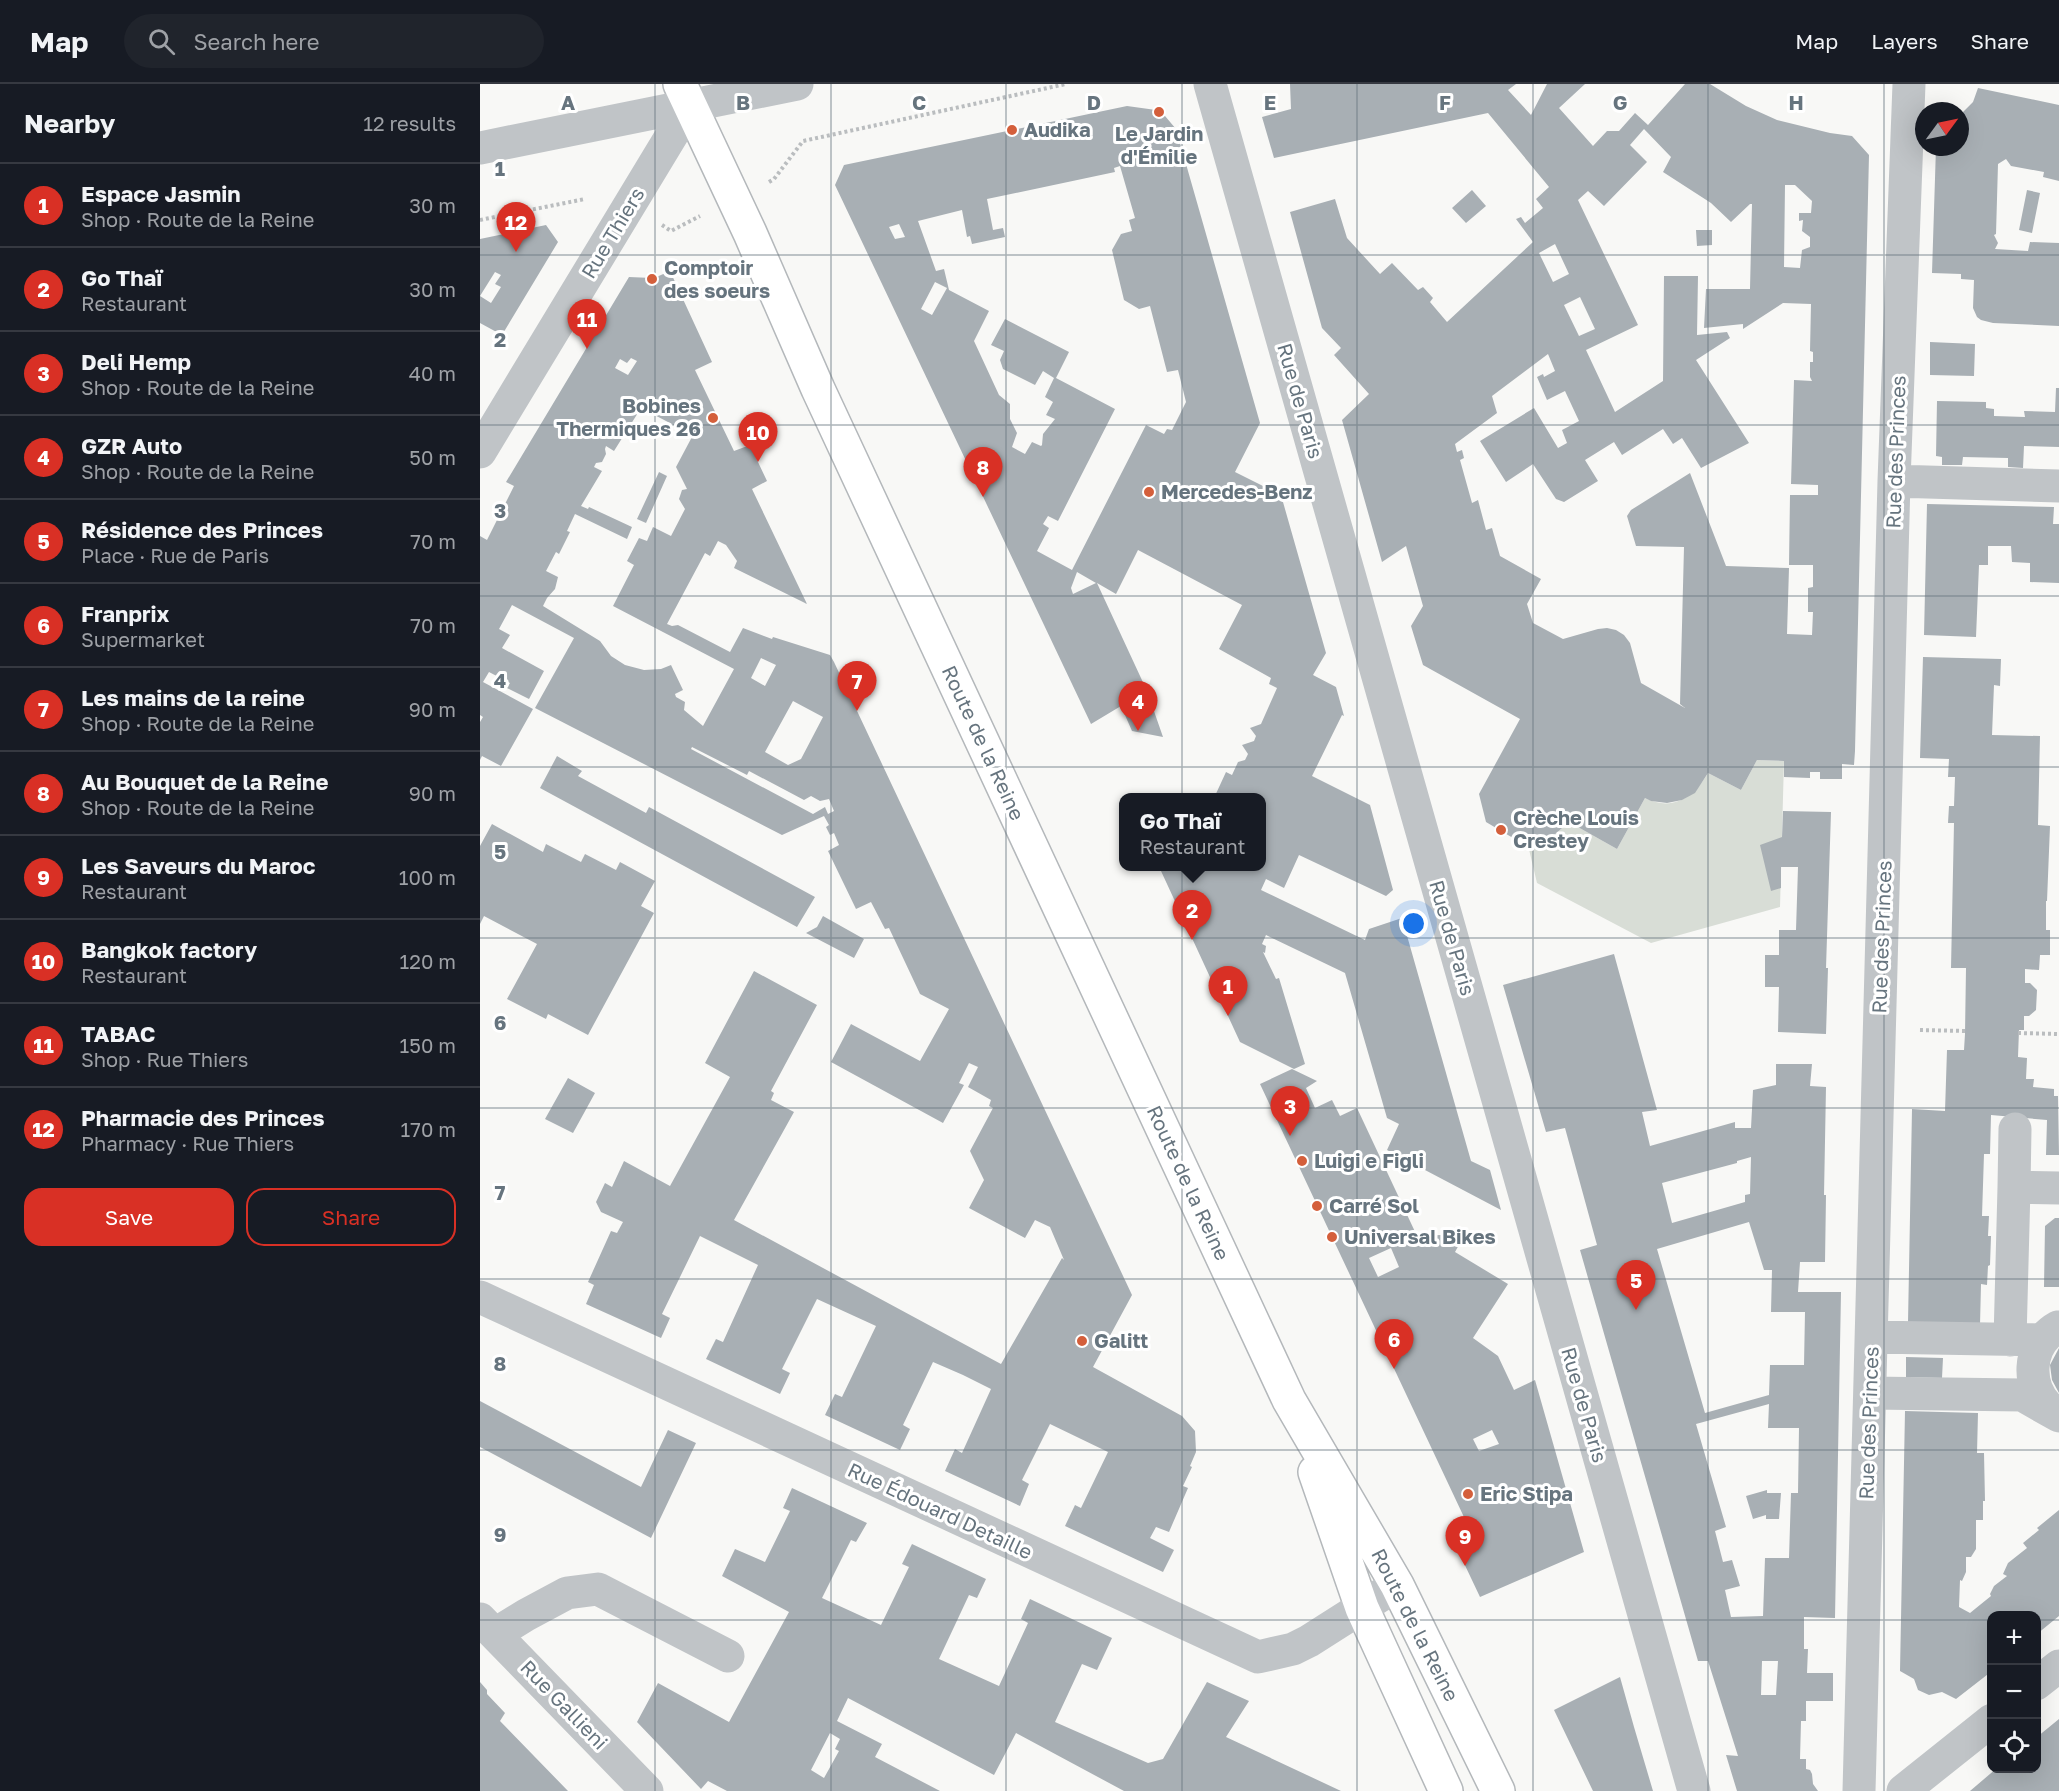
<!DOCTYPE html>
<html lang="en">
<head>
<meta charset="utf-8">
<style>
  :root { --surface:#171b24; --page:#20242c; --text:#f1f3f6; --muted:#9ea1a6; --line:#363941; --accent:#d93025 }
  body { margin:0; font-family:"Golos Text",sans-serif; background:var(--page); color:var(--text) }
  .controls { position:absolute; right:18px; bottom:18px; display:grid; overflow:hidden; border-radius:12px; box-shadow:0 6px 24px #0002 }
  .controls button { width:54px; height:54px; display:grid; place-items:center; padding:0; border:0; border-bottom:2px solid var(--line); background:var(--surface); color:var(--text); font:30px sans-serif }
  .compass { position:absolute; left:1435px; top:18px; width:54px; height:54px; border-radius:50%; background:var(--surface); box-shadow:0 6px 24px #0002; rotate:57deg }
  .you { position:absolute; left:934px; top:840px; width:21px; height:21px; margin:-15px; border:4px solid #fff; border-radius:50%; background:#1a73e8; box-shadow:0 0 0 9px #1a73e833 }
  .badge { display:grid; place-items:center; width:39px; height:39px; border-radius:50%; background:var(--accent); color:#fff; font-size:20px; font-weight:700 }
  .pin { position:absolute; translate:-50% -50px; filter:drop-shadow(0 2px 3px #0008) }
  .pin::after { content:''; position:absolute; top:32px; width:21px; height:18px; background:inherit; clip-path:polygon(0 0,100% 0,50% 100%) }
  .popup { position:absolute; left:639px; top:709px; width:147px; height:78px; box-sizing:border-box; display:grid; place-content:center; border-radius:12px; background:var(--surface); filter:drop-shadow(0 2px 4px #0005); font-size:20px; white-space:nowrap; color:var(--muted) }
  .popup b { font-size:22px; color:var(--text) }
  .popup::after { content:''; position:absolute; left:50%; top:100%; margin-left:-12px; border:12px solid transparent; border-top-color:var(--surface) }
  .list { margin:0; padding:0; list-style:none }
  h2 { display:flex; justify-content:space-between; align-items:center; height:78px; margin:0; padding:0 24px; font-size:26px }
  h2 small { font-size:20px; font-weight:400; color:var(--muted) }
  .list li { display:grid; grid-template-columns:39px 1fr auto; gap:18px; align-items:center; box-sizing:border-box; height:84px; padding:0 24px; border-top:2px solid var(--line) }
  .list b { display:block; font-size:22px; white-space:nowrap }
  .list p { margin:0; font-size:20px; white-space:nowrap; color:var(--muted) }
  .list em { font-size:20px; font-style:normal; color:var(--muted) }
  .actions { display:flex; gap:12px; padding:18px 24px }
  .actions a { flex:1; padding:14px 0; border:2px solid var(--accent); border-radius:18px; text-align:center; font-size:21px; color:var(--accent) }
  .actions .main { background:var(--accent); color:#fff }
  .icon { flex:none; width:33px; height:33px; fill:none; stroke:currentColor; stroke-width:2; stroke-linecap:round; stroke-linejoin:round }
  .map { position:relative; flex:none; width:1579px; height:1707px; overflow:hidden }
  header { display:flex; align-items:center; gap:36px; box-sizing:border-box; height:84px; padding:0 30px; background:var(--surface); border-bottom:2px solid var(--line) }
  header strong { font-size:28px }
  nav { display:flex; gap:33px; margin-inline-start:auto; font-size:21px }
  .search { width:420px; height:54px; background:var(--page); display:flex; align-items:center; gap:15px; box-sizing:border-box; padding:0 21px; border-radius:33px; color:var(--muted); font-size:22px }
  main { display:flex }
  aside { flex:1; background:var(--surface) }
  .map>svg:first-child { display:block }
</style>
</head>
<body>
<header>
<strong>Map</strong>
<div class="search"><svg class="icon" aria-label="search" viewBox="0 0 24 24"><circle cx="10" cy="10" r="6"/><path d="M15 15l6 6"/></svg>Search here</div>
<nav><a>Map</a><a>Layers</a><a>Share</a></nav>
</header>
<main>
<aside>
<h2>Nearby<small>12 results</small></h2>
<ul class="list">
<li><span class="badge">1</span><div><b>Espace Jasmin</b><p>Shop · Route de la Reine</p></div><em>30 m</em></li>
<li><span class="badge">2</span><div><b>Go Thaï</b><p>Restaurant</p></div><em>30 m</em></li>
<li><span class="badge">3</span><div><b>Deli Hemp</b><p>Shop · Route de la Reine</p></div><em>40 m</em></li>
<li><span class="badge">4</span><div><b>GZR Auto</b><p>Shop · Route de la Reine</p></div><em>50 m</em></li>
<li><span class="badge">5</span><div><b>Résidence des Princes</b><p>Place · Rue de Paris</p></div><em>70 m</em></li>
<li><span class="badge">6</span><div><b>Franprix</b><p>Supermarket</p></div><em>70 m</em></li>
<li><span class="badge">7</span><div><b>Les mains de la reine</b><p>Shop · Route de la Reine</p></div><em>90 m</em></li>
<li><span class="badge">8</span><div><b>Au Bouquet de la Reine</b><p>Shop · Route de la Reine</p></div><em>90 m</em></li>
<li><span class="badge">9</span><div><b>Les Saveurs du Maroc</b><p>Restaurant</p></div><em>100 m</em></li>
<li><span class="badge">10</span><div><b>Bangkok factory</b><p>Restaurant</p></div><em>120 m</em></li>
<li><span class="badge">11</span><div><b>TABAC</b><p>Shop · Rue Thiers</p></div><em>150 m</em></li>
<li><span class="badge">12</span><div><b>Pharmacie des Princes</b><p>Pharmacy · Rue Thiers</p></div><em>170 m</em></li>
</ul>
<div class="actions"><a class="main">Save</a><a>Share</a></div>
</aside>
<div class="map">
<svg width="1579" height="1707" viewBox="0 0 1579 1707">
  <rect width="100%" height="100%" fill="#f8f8f6"/>
  <path fill="#d8ddd6" d="M1277,676L1304,677L1300,823L1171,859L1057,799L1047,757H1061L1073,752L1089,738L1137,765L1165,714C1193,728 1214,713 1228,689L1261,706Z"/>
  <path fill="#a8afb4" fill-rule="evenodd" d="M810,0H1036L1028,6L1051,31L1067,0H1105L1079,24L1113,62L1127,47H1139L1155,29L1168,41L1205,0H1230L1266,22L1297,36L1350,49L1372,52L1389,71L1375,667L1374,681L1362,680V695H1340V688H1330V694L1304,693V677L1277,676L1261,706L1228,689L1215,709L1202,716L1187,719L1171,717L1165,714L1137,765L1089,738L1073,752L1061,757H1047L1033,754L1006,738L999,710L1040,635L943,581L931,542L943,522L926,462L902,478L862,336L889,310L854,271L861,264L842,244L810,128L855,115L867,154L900,190L912,179L938,206L943,203L953,214L950,218L967,238L1053,158L1036,135L1041,133L1045,139L1063,124L1056,115L1069,103L1008,29L794,74L782,33L811,25ZM1164,45L1191,73L1183,88L1231,119L1251,138L1270,120H1272L1270,205H1226L1224,244L1263,240V245L1303,219L1331,220L1330,267L1333,268V278H1330V293L1332,297L1314,296L1311,400L1338,401V411H1310L1309,481H1333V503L1328,504V528H1333L1332,551L1307,550L1309,484L1246,482L1210,389L1151,426L1147,432L1156,462L1204,463L1200,620L1205,624L1161,599L1150,559L1144,551L1136,546L1127,544L1118,545L1083,555L1053,539L1047,520L1061,495L1020,472L1012,444L1006,446L998,416L992,419L980,376L984,374L982,366L977,368L975,360L1017,329L1012,312L1068,270L1075,287L1064,293L1063,290L1057,293L1067,316L1085,307L1099,337L1082,346L1087,359L1078,364L1054,324L1000,357L1026,398L1053,380L1076,415L1084,418L1118,397L1105,376L1134,358L1142,371L1183,345L1193,360L1202,354L1221,384L1269,359L1216,276L1250,254L1247,248L1217,251L1218,192H1184L1183,297L1135,328L1106,266L1158,241L1098,116L1108,107L1124,122L1167,78L1150,61ZM1305,101H1315L1332,117L1331,129H1319V137L1323,136L1322,147L1330,153V163L1322,166L1320,184L1304,183ZM1075,160L1089,190L1073,198L1059,169ZM1100,213L1115,245L1099,252L1084,221Z
    M1498,4L1579,21V97L1563,93L1564,88L1531,82L1526,75L1518,80L1516,150L1514,151L1518,159L1515,165L1548,167L1550,158L1579,159V242L1513,239L1501,236L1497,233L1493,224L1494,196L1481,195V190L1452,189L1456,63H1480V31L1493,18Z
    M647,22L676,26L685,32L696,45L780,339L755,388L801,411L846,569L833,591L856,603L864,632L862,631L832,692L890,721L913,806L906,812L819,771L804,804L786,795L781,806L885,856L889,845L922,834L991,1077L1010,1086L1021,1126L907,1066L919,1040L907,1034L865,889L786,851L782,860L786,862L785,869L783,868L796,895L799,894L825,980L814,985L760,958L681,787L689,783H781V714H734L746,688L752,691L758,678L765,676L768,670L762,661L774,657L776,652L770,644L781,640L797,604L789,600L791,594L739,565L762,521L658,466L636,510L617,499L667,607L683,653L652,647L641,622L611,640L355,101L364,81ZM640,82L655,134L649,136L652,147L641,150L632,166L644,216L659,225L670,222L687,288L698,286L706,318L692,346L687,345L684,350L666,341L592,486L557,467L569,444L563,440L568,432L578,437L635,325L576,294L589,268L525,235L511,261L524,267L520,276L523,285L555,301L563,287L574,294L565,313L573,318L566,331L575,335L563,350L562,361L561,362L552,358L545,370L532,363L537,349L530,335V320L519,311L494,257L509,227L469,206L464,185L456,187L438,137L482,126L487,153L490,152L492,160L525,153L523,144L513,146L507,115L635,88L634,84ZM419,140L425,153L415,155L409,143ZM455,198L467,204L452,231L441,225ZM597,488L616,499L593,510L591,504Z
    M992,106L1006,122L986,139L972,124Z
    M1547,106L1560,109L1552,149L1539,146Z
    M66,141L78,158L22,251L0,239V212L11,219L21,203L15,200L21,191L15,188L0,212V155Z
    M1216,146H1232V161L1217,162Z
    M190,187L232,278L215,286L254,367L270,361L278,378L287,397L272,405L327,520L254,484L257,477L246,461L238,457L230,472L225,469L187,540L192,542L198,541L250,568L263,544L292,555L293,553L350,571L354,578L652,1211L613,1283L702,1332L715,1347L716,1368L710,1382L712,1383L703,1402L708,1404L689,1448L676,1443L670,1454L694,1466L683,1488L585,1442L595,1421L601,1424L628,1368L570,1340L542,1396L549,1400L540,1422L465,1387L475,1365L482,1369L511,1305L483,1291L453,1278L423,1341L430,1345L420,1366L345,1331L355,1310L362,1313L396,1242L337,1215L302,1285L310,1289L300,1310L226,1275L236,1255L243,1258L278,1181L220,1152L182,1230L190,1234L181,1254L106,1220L114,1201L108,1198L131,1147L137,1149L143,1138L121,1128L116,1118L125,1099L132,1103L144,1077L190,1102L250,993L225,979L274,887L337,921L291,1007L294,1009L291,1016L314,1028L254,1136L521,1280L582,1174L584,1176L570,1143L555,1136L545,1154L489,1124L504,1096L490,1067L513,1024L509,1022L511,1016L488,1003L498,983L489,979L479,999L484,1001L463,1039L351,978L371,940L440,977L469,925L440,910L409,844L405,845L391,818L376,825L348,767L359,761L354,749L350,751L346,743L349,741L344,732L302,751L55,624L94,554L32,521L19,545L30,551L22,564L64,587L49,615L27,604L30,599L9,588L3,598L53,625L21,682L2,672L0,676V638L3,633L0,631V452L7,456L34,402L26,398L149,193L172,194V195ZM151,274L157,277L148,291L135,284L140,275L147,279ZM161,324L213,351L196,383L207,405L202,406L199,415L205,425L191,452L173,443L167,457L159,454L147,477L154,481L133,522L254,585L223,642L204,626L205,618L196,613L195,610L203,606L191,581L181,585L164,586L145,581L131,572L120,557L63,522L67,514L75,505L78,493L66,487L76,468L79,470L90,448L87,447L95,430L147,455L152,443L109,423L108,425L101,422L122,387L114,383L116,379L122,378L126,370L125,365L126,362L134,367ZM281,574L296,581L285,602L271,594ZM313,617L343,633L321,675L308,681L285,668ZM212,663L267,691L269,687L324,716L331,712L340,717L349,715L354,727L348,730L345,723L333,730L211,665Z
    M1450,258L1495,260L1494,292L1450,291Z
    M1576,304H1579V363L1544,362L1543,384L1528,383V374L1483,373L1482,381H1462V373L1456,372L1457,317L1506,318V324L1514,325V332L1545,333L1544,327L1575,328Z
    M179,388L187,392L166,439L157,435Z
    M1447,420L1574,423L1573,440H1579V499L1550,498V479L1532,478L1531,462H1508V481H1499L1496,553L1444,551Z
    M1443,573L1521,575L1520,602L1514,601L1512,651L1560,652L1558,741L1570,742L1567,817H1566V846H1570V871H1560L1559,886L1545,885V899H1550L1557,906L1556,926L1549,932H1544V946H1539L1538,973L1547,974L1546,995H1554L1553,1003L1574,1005V1012H1578L1579,1071H1566L1567,1036L1511,1031L1510,1070H1504L1502,1132H1509L1508,1152H1511L1510,1181L1508,1182L1507,1201L1501,1200L1500,1241L1428,1239L1432,1025L1465,1027L1467,966H1484L1485,950L1486,884H1471L1474,739H1468L1469,722H1474L1475,693H1468L1469,675L1440,674Z
    M77,672L102,687L98,692L166,729L169,723L335,813L317,843L60,704Z
    M1303,727L1351,728L1346,884H1348L1346,950L1298,948L1299,903H1285V871H1299V846H1316L1318,783H1301V804L1291,807L1280,761L1302,753Z
    M12,740L63,768L66,760L101,778L105,770L136,786L140,778L175,797L161,822L174,829L108,951L68,930L66,935L27,915L57,860L4,832L0,840V762Z
    M343,832L384,855L374,874L326,849L337,843Z
    M1134,870L1177,1026L1162,1028L1170,1062L1255,1038V1044H1271L1273,1006L1296,1001V980H1332L1330,1002L1346,1003L1344,1111H1346L1345,1178H1320L1318,1208H1361L1355,1534L1324,1533V1565H1328L1327,1589H1353V1617H1326V1637H1321L1320,1675H1326V1685L1330,1686L1332,1690L1333,1700L1338,1707H1257L1246,1671L1258,1672L1228,1577H1218L1100,1166L1117,1161L1085,1044L1066,1048L1023,901ZM1271,1073L1270,1110L1265,1111V1118L1192,1139L1182,1099L1257,1079V1077ZM1269,1138L1284,1186H1292L1291,1228H1325L1324,1281H1290L1289,1311L1225,1329L1177,1165ZM1289,1320L1288,1344H1319L1318,1409H1311L1309,1474H1285L1283,1532L1251,1533L1245,1506L1260,1502L1252,1476L1243,1478L1235,1447L1246,1443L1216,1340ZM1282,1577H1298L1296,1611H1281Z
    M812,985L837,997L826,1004L835,1024L852,1016L860,1032L877,1024L937,1152L985,1150L975,1168L1028,1200L993,1254L1018,1272L1034,1306L1055,1296L1104,1468L1000,1513L973,1456L991,1448L780,1000ZM911,1164L919,1183L898,1193L889,1174ZM1012,1346L1019,1360L999,1367L993,1355Z
    M88,994L115,1009L93,1049L65,1035Z
    M1575,1134H1579V1203H1564L1565,1142Z
    M1579,1264V1309L1572,1296L1570,1281Z
    M1426,1273L1463,1274L1462,1294L1426,1293Z
    M0,1317L161,1403L188,1346L216,1359L171,1454L0,1363Z
    M1425,1327L1498,1329L1497,1369H1504L1505,1417H1503V1436H1496V1465L1491,1473H1486V1488L1482,1497L1480,1496L1479,1523L1490,1529L1511,1512L1510,1510L1514,1502L1527,1492L1523,1490L1528,1479L1547,1464L1543,1459L1559,1446L1557,1444L1579,1426V1532L1557,1550V1532H1512V1587L1476,1615L1462,1608L1449,1611L1438,1606L1434,1595L1420,1587Z
    M312,1404L387,1439L376,1458L371,1456L342,1514L401,1541L429,1483L422,1480L432,1460L506,1495L497,1514L489,1511L459,1575L519,1602L548,1539L541,1535L550,1515L632,1554L617,1586L602,1580L575,1638L668,1679L683,1675L727,1598L769,1617L746,1653L861,1707H644L536,1649L514,1691L368,1614L357,1637L402,1660L395,1673L460,1707H247L228,1697L221,1705L157,1638L178,1599L249,1638L309,1528L242,1492L255,1465L285,1478L310,1427L303,1424ZM350,1649L360,1655L355,1665L359,1667L344,1694L331,1686Z
    M1287,1406V1409H1301L1299,1435H1286V1431L1273,1435L1266,1412Z
    M1140,1593L1154,1643L1173,1707H1113L1074,1626Z
    M0,1598L7,1606V1610L25,1629L20,1637L88,1707H0Z
    M1579,1635V1707H1490L1517,1684H1557V1653Z"/>
  <g fill="none" stroke-linecap="round" stroke-linejoin="round">
    <g stroke="#b4b8bb" stroke-width="36">
      <path id="major" d="M200,0L270,149L338,305L809,1316L917,1501L1018,1707
        M835,1388L882,1524L966,1707"/>
    </g>
    <path stroke="#babdbf" stroke-width="4" stroke-dasharray="3 3" stroke-linecap="butt" d="M289,98L294,95L323,57L586,0
      M0,136L105,115
      M182,141L191,147L220,132
      M1440,946L1485,947
      M1538,949L1579,950"/>
    <path stroke="#c0c4c7" stroke-width="33" d="M730,0L1214,1707
      M0,64L317,0
      M0,368L210,21
      M1414,397L1579,402
      M1534,1103L1535,1045
      M0,1213L778,1573L813,1565L829,1557L917,1501
      M1392,1253L1562,1256
      M1530,1256L1534,1103L1579,1104
      M1390,1309L1542,1311L1579,1332
      M1573,1327C1545,1305 1546,1261 1578,1243
      M0,1535L167,1707
      M15,1550L46,1531L87,1509L118,1505L248,1572
      M1556,1600L1579,1582
      M1379,1707L1414,397L1429,0
      M1423,1707L1512,1636"/>
    <use href="#major" stroke="#fff" stroke-width="33"/>
  </g>
  <path fill="none" stroke="#66747e" stroke-width="1.5" stroke-opacity="0.55" d="M175,0V1707M351,0V1707M526,0V1707M702,0V1707M877,0V1707M1053,0V1707M1228,0V1707M1404,0V1707M0,171H1579M0,341H1579M0,512H1579M0,683H1579M0,854H1579M0,1024H1579M0,1195H1579M0,1366H1579M0,1536H1512M1556,1536H1579"/>
  <g fill="#d45f3b" stroke="#fff" stroke-width="2">
    <circle cx="679" cy="28" r="6"/>
    <circle cx="532" cy="46" r="6"/>
    <circle cx="172" cy="195" r="6"/>
    <circle cx="233" cy="334" r="6"/>
    <circle cx="669" cy="408" r="6"/>
    <circle cx="1021" cy="746" r="6"/>
    <circle cx="822" cy="1077" r="6"/>
    <circle cx="837" cy="1122" r="6"/>
    <circle cx="852" cy="1153" r="6"/>
    <circle cx="602" cy="1257" r="6"/>
    <circle cx="988" cy="1410" r="6"/>
  </g>
  <g text-anchor="middle" stroke-width="6" stroke-linejoin="round" paint-order="stroke">
    <g font-size="20" font-weight="bold" fill="#66747e" stroke="#fff" text-anchor="start">
      <text x="544" y="53">Audika</text>
      <text x="679" y="57" text-anchor="middle">Le Jardin<tspan x="679" dy="23">d'Émilie</tspan></text>
      <text x="184" y="191">Comptoir<tspan x="184" dy="23">des soeurs</tspan></text>
      <text x="221" y="329" text-anchor="end">Bobines<tspan x="221" dy="23">Thermiques 26</tspan></text>
      <text x="681" y="415">Mercedes-Benz</text>
      <text x="1033" y="741">Crèche Louis<tspan x="1033" dy="23">Crestey</tspan></text>
      <text x="834" y="1084">Luigi e Figli</text>
      <text x="849" y="1129">Carré Sol</text>
      <text x="864" y="1160">Universal Bikes</text>
      <text x="614" y="1264">Galitt</text>
      <text x="1000" y="1417">Eric Stipa</text>
    </g>
    <g font-size="20" fill="#66747e" stroke="#fff">
      <text transform="translate(133 149) rotate(-59)" y="7">Rue Thiers</text>
      <text transform="translate(820 317) rotate(74)" y="7">Rue de Paris</text>
      <text transform="translate(1416 368) rotate(-88)" y="7">Rue des Princes</text>
      <text transform="translate(503 659) rotate(65)" y="7">Route de la Reine</text>
      <text transform="translate(1402 853) rotate(-88)" y="7">Rue des Princes</text>
      <text transform="translate(972 854) rotate(74)" y="7">Rue de Paris</text>
      <text transform="translate(708 1099) rotate(65)" y="7">Route de la Reine</text>
      <text transform="translate(1104 1321) rotate(74)" y="7">Rue de Paris</text>
      <text transform="translate(1389 1339) rotate(-88)" y="7">Rue des Princes</text>
      <text transform="translate(460 1427) rotate(25)" y="7">Rue Édouard Detaille</text>
      <text transform="translate(935 1541) rotate(63)" y="7">Route de la Reine</text>
      <text transform="translate(84 1621) rotate(46)" y="7">Rue Gallieni</text>
    </g>
  </g>
  <g font-size="20" text-anchor="middle" font-weight="bold" fill="#66747e" stroke="#fff" stroke-width="6" stroke-linejoin="round" paint-order="stroke">
    <text x="88" y="26">A</text>
    <text x="263" y="26">B</text>
    <text x="439" y="26">C</text>
    <text x="614" y="26">D</text>
    <text x="790" y="26">E</text>
    <text x="965" y="26">F</text>
    <text x="1140" y="26">G</text>
    <text x="1316" y="26">H</text>
    <text x="20" y="92">1</text>
    <text x="20" y="263">2</text>
    <text x="20" y="434">3</text>
    <text x="20" y="604">4</text>
    <text x="20" y="775">5</text>
    <text x="20" y="946">6</text>
    <text x="20" y="1116">7</text>
    <text x="20" y="1287">8</text>
    <text x="20" y="1458">9</text>
  </g>
</svg>
<div class="controls">
<button>+</button>
<button>−</button>
<button><svg class="icon" aria-label="locate" viewBox="0 0 24 24"><circle cx="12" cy="12" r="6"/><path d="M12 2v4M12 18v4M2 12h4M18 12h4"/></svg></button>
</div>
<svg class="compass" viewBox="-18 -18 36 36"><path d="M0-13l5 13h-10z" fill="#e53935"/><path d="M0 13l5-13h-10z" fill="#9ea1a6"/></svg>
<div class="you"></div>
<div class="pin badge" style="left:748px;top:932px">1</div>
<div class="pin badge" style="left:712px;top:856px">2</div>
<div class="popup"><b>Go Thaï</b>Restaurant</div>
<div class="pin badge" style="left:810px;top:1052px">3</div>
<div class="pin badge" style="left:658px;top:647px">4</div>
<div class="pin badge" style="left:1156px;top:1226px">5</div>
<div class="pin badge" style="left:914px;top:1285px">6</div>
<div class="pin badge" style="left:377px;top:627px">7</div>
<div class="pin badge" style="left:503px;top:413px">8</div>
<div class="pin badge" style="left:985px;top:1482px">9</div>
<div class="pin badge" style="left:278px;top:378px">10</div>
<div class="pin badge" style="left:107px;top:265px">11</div>
<div class="pin badge" style="left:36px;top:168px">12</div>
</div>
</main>
</body>
</html>
